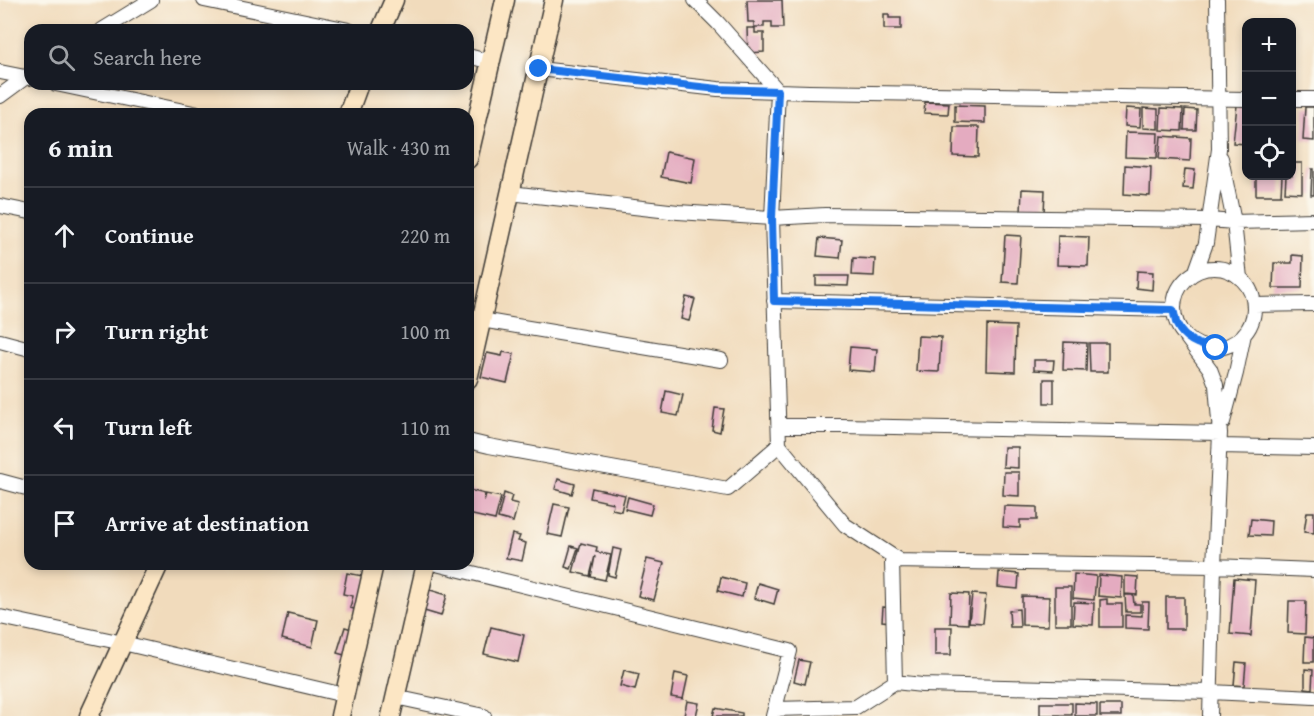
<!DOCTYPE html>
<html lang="en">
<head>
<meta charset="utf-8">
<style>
  :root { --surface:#171b24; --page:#20242c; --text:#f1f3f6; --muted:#9ea1a6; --line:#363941 }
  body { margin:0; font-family:"Gentium Book Plus",serif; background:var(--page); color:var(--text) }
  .controls { position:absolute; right:18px; top:18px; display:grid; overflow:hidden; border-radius:12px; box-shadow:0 3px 9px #0003 }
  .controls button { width:54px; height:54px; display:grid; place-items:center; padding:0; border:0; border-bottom:2px solid var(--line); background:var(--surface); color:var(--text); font:30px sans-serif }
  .stop { position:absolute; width:18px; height:18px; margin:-14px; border:4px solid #1a73e8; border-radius:50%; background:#fff }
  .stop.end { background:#1a73e8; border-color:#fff; box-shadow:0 2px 6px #0008 }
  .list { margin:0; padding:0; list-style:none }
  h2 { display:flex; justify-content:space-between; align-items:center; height:78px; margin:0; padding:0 24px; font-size:26px }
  h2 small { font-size:20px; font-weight:400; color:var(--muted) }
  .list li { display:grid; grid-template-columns:39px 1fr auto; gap:18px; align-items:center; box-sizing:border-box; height:96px; padding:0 24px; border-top:2px solid var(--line) }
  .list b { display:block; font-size:22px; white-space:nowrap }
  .list em { font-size:20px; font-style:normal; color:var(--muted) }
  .icon { flex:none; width:33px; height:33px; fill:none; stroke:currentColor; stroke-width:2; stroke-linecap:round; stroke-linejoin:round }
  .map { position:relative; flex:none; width:1314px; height:716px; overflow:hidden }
  .search { position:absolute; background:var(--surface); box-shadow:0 3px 9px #0003; left:24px; top:24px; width:450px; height:66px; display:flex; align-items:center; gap:15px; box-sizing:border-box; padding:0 21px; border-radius:18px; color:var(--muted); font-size:22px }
  .panel { position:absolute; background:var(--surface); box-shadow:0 3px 9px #0003; left:24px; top:108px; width:450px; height:462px; border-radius:18px }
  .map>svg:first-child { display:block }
</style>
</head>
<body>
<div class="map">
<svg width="1314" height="716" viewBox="0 0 1314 716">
  <rect width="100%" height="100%" fill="#fbf7ec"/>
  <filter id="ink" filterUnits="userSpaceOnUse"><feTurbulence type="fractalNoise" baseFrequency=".0167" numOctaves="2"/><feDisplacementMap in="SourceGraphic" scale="12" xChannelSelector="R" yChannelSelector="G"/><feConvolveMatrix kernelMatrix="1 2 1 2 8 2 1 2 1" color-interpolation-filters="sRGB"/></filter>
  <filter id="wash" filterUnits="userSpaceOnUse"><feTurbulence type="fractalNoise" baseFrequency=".008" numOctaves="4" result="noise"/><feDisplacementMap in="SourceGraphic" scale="24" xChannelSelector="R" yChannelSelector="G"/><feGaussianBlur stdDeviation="1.35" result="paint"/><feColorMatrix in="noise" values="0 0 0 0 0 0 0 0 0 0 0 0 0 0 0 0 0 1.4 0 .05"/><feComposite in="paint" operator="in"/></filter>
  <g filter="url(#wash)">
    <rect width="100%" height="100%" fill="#f1dbbc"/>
    <g id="blocks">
      <path fill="#e4abc0" d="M747,0H782L783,28H772V22H764V27H754V22H748Z
        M884,14H889V18H901V29H884Z
        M747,28H755V33H764V52L748,53Z
        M925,102L949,103L948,114L924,113Z
        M955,105L985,106V123L955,122Z
        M1237,105L1246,106V144L1233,143Z
        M1305,107H1314V141L1303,140Z
        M1126,108L1141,109L1140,127L1125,126Z
        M1143,108L1158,109V129L1143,128Z
        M1161,108L1183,109L1182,131L1160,130Z
        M1185,109L1197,110L1196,130H1184Z
        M954,127H979L978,157L953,156Z
        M1126,132L1158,133L1157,158L1125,157Z
        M1161,136L1191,138L1190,161L1159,159Z
        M666,152L695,158L691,183L661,177Z
        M1292,163H1302V193L1285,192L1286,176H1292Z
        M1125,165L1151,167L1150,196L1124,194Z
        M1185,169L1195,170L1193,189L1183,188Z
        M1312,169H1314V195H1311Z
        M1256,176H1282L1281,195H1256Z
        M1022,189L1045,190L1044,213L1021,212Z
        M1005,235L1021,236L1018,283L1002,282Z
        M1058,236L1089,237L1088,266L1057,265Z
        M819,238L842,240L840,258L817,256Z
        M1292,255L1303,256L1302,288H1273L1274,263H1292Z
        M853,258L875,259L874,276L852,275Z
        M1137,271L1153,272L1152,290L1136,288Z
        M816,276H849L848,286L816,285Z
        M686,297L695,299L689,321L681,319Z
        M987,325L1016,326L1015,372L986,371Z
        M918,336L941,337L939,372L916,371Z
        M1064,342L1087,343L1086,371L1063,370Z
        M1089,343H1108V372H1090Z
        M850,347L877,349L875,372L848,370Z
        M503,352L514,354L507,383L481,377L487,353L502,356Z
        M1034,360H1054L1053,371L1034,370Z
        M1044,379H1054V403H1044Z
        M666,391L683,395L678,416L662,413Z
        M715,408L724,409L720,432L712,430Z
        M1004,447H1018V468L1003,467Z
        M1004,472H1019V496L1003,495Z
        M558,479L575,484L572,494L555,489Z
        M592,488L625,495L621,511L612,509L613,503L590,498Z
        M469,490L485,494L484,501L486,494L501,497L495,520L468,514Z
        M504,493L512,496L510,502L518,504L513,522L498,518Z
        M628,497L653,504L650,515L625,509Z
        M554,504L569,507L562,537L547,534Z
        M1004,506L1037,507V520H1020V528L1003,527Z
        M1307,512H1314V533L1304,532Z
        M1251,519L1271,521L1270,536L1249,535Z
        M512,534L520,536L518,541L526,543L522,561L506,558Z
        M581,543L597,547L596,552L611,555L605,580L591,577L595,556L590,576L573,572Z
        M571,546L578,548L571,569L565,567Z
        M613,548L621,550L615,577L608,575Z
        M647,559L664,563L654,600L638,596Z
        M999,572L1019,574L1018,589L998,587Z
        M347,573L368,577L362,611L350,608L353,596L343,594Z
        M1074,574L1096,576L1094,600L1073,598Z
        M1099,575L1122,577L1121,598L1098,596Z
        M1125,576L1138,577L1137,595L1125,594Z
        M721,577L745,583L742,597L718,591Z
        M1234,578L1255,580L1251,636L1230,634Z
        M758,583L778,589L774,604L754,598Z
        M1055,587H1071V624H1055Z
        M427,589L447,595L441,616L421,610Z
        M951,593L969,594L968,624L950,623Z
        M972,594L986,595L983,623L969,622Z
        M1125,595H1133L1134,604H1140V612H1126Z
        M1022,596L1049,597L1048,626L1022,625Z
        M1166,597H1184V629H1166Z
        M1107,599V604H1122V627H1100V600Z
        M1289,601H1306L1305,634L1288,633Z
        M1074,602L1094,603L1093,625L1073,624Z
        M1142,602H1149L1148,629L1125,628V615L1142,616Z
        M883,607L900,609L899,623L882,621Z
        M1019,609L1020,627H1010L1009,610Z
        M288,613L318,620L312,647L282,639Z
        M345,627L355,630L348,656L337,653Z
        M491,627L524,635L518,662L484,654Z
        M935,627H952L951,655H935Z
        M1305,637L1314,638V662H1304Z
        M799,660L810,662L805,684L794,681Z
        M1236,662L1246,663L1244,686L1234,685Z
        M1305,669L1313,670L1312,689L1305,688Z
        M624,670L639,674L635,690L620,686Z
        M675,673L688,676L683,699L671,697Z
        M687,701L699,703L696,716H684Z
        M1040,703H1072V715H1040Z
        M1075,703L1097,704V716H1075Z
        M1100,705H1121V716H1100Z
        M715,708L742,713V716H713Z"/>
    </g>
  </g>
  <g filter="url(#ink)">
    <use href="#blocks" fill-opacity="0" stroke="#3c3934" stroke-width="1.5"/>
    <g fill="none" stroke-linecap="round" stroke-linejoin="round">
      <g stroke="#3c3934" stroke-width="16">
        <path id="street" d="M204,0L349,30
          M695,0L718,23L778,91L772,218L779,445L845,525L900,561
          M102,30L151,0
          M468,56L491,62
          M539,69L718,89L809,92L1246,99
          M0,72L30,78
          M56,84L198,114
          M0,96L30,74
          M1292,99H1314
          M1221,158L1234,222L1240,278
          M510,193L678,212L772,218L825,215L1209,220L1234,222L1314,220
          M0,206L30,212
          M1174 308a40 40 0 1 1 80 0a40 40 0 1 1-80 0Z
          M1196,271L1206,243L1219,149L1217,0
          M774,301L1173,310
          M1254,305L1314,304
          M481,320L721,360
          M1187,338L1210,369L1216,385L1220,433L1214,566L1210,716
          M0,341L30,349
          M1223,422L1236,373L1244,334
          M779,426H841L1220,433
          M468,441L489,446L728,489L779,445
          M1220,446L1314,448
          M0,481L30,489
          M436,564L790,651L773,716
          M0,617L123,643L344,695
          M895,682L922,685L1210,692L1314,697
          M395,697L484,716
          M775,709L856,707L895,682L892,561L1214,566L1314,570"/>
      </g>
      <g stroke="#3c3934" stroke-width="21">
        <path id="secondary" d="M381,30L394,0
          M348,114L359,84
          M468,159L505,0
          M468,379L554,0
          M89,716L159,564
          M340,716L374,564
          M391,716L426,564"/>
      </g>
      <use href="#street" stroke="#fff" stroke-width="14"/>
      <use href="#secondary" stroke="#fce6c4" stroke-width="18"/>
    </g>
  </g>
  <g fill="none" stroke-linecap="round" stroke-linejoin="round" filter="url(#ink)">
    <path stroke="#1a73e8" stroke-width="8" d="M539,69L718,89L778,91L772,218L774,301L1173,310C1175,315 1175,321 1177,325C1185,341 1200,346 1216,348"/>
  </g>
</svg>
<div class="controls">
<button>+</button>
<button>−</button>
<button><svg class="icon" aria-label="locate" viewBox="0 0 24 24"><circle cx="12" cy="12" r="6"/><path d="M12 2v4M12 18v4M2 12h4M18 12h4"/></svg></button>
</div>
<div class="stop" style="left:1216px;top:348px"></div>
<div class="stop end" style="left:539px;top:69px"></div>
<div class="search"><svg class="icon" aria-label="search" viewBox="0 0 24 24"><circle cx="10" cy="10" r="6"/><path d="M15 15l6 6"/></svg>Search here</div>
<section class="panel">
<h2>6 min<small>Walk · 430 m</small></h2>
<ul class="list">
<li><svg class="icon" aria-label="ahead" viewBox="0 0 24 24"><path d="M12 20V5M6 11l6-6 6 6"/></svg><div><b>Continue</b></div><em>220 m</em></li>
<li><svg class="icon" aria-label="right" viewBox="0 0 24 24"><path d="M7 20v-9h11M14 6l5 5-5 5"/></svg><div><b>Turn right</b></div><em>100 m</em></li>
<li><svg class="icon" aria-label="left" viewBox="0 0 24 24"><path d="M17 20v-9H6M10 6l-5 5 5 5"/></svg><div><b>Turn left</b></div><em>110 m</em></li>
<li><svg class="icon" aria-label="arrive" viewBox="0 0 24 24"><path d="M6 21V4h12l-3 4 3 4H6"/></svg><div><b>Arrive at destination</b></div></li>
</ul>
</section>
</div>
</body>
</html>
